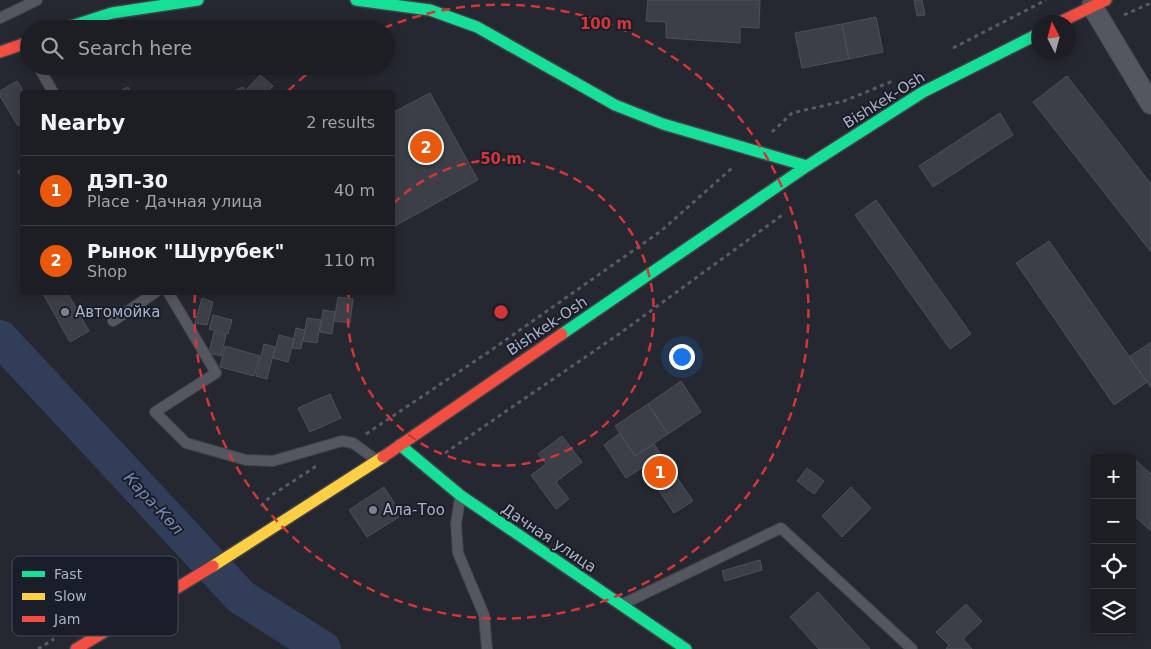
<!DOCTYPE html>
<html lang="en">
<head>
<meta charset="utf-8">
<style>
  :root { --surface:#1c1e24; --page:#292b31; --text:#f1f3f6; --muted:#a0a2a6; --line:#3a3c41; --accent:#ea580c }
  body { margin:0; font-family:"DejaVu Sans",sans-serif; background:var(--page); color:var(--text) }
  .controls { position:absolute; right:15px; bottom:15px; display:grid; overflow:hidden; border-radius:5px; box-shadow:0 2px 12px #0003 }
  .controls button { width:45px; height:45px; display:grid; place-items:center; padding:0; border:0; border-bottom:1px solid var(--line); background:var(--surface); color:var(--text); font:25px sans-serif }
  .compass { position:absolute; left:1031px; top:15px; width:45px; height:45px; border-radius:50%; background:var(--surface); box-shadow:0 2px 12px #0003; rotate:354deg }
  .you { position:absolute; left:681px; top:356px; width:18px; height:18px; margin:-12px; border:4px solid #fff; border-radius:50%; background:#1a73e8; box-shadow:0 0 0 8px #1a73e833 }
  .badge { display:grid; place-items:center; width:32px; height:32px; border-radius:50%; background:var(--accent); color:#fff; font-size:16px; font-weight:700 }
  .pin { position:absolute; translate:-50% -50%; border:2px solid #fff; box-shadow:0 1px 5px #0006 }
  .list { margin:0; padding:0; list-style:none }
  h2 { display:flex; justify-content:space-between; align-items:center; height:65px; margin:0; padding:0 20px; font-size:21px }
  h2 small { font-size:16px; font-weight:400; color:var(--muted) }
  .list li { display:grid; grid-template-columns:32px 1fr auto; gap:15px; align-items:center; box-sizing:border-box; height:70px; padding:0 20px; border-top:1px solid var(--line) }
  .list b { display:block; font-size:19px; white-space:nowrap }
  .list p { margin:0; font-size:16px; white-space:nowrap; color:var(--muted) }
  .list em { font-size:16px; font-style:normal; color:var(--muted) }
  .icon { flex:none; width:28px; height:28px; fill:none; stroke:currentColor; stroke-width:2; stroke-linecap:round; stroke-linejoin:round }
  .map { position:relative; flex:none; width:1151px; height:649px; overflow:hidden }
  .search { position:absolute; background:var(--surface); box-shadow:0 2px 12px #0003; left:20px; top:20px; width:375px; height:55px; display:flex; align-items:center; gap:12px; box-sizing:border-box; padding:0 18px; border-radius:28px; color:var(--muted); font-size:19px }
  .panel { position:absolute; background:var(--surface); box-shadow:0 2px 12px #0003; left:20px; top:90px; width:375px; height:205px; border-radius:5px }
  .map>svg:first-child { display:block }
</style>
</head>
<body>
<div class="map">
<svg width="1151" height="649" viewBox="0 0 1151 649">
  <rect width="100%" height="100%" fill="#252830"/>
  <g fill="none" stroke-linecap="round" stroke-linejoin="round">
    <path stroke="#323e59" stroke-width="36" d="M0,338L241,597L323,649"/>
  </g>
  <path fill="#3c3f47" stroke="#4c5058" d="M648,0H760L759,28L740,27V43L666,38V22L646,21Z
    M914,0H922L925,15L917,16Z
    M876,17L883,52L849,59L842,24Z
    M842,24L849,59L802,68L795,33Z
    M260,75L273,86L267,92H249L246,90Z
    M1067,76L1151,184V252L1033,102Z
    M17,81L24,92L22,124L18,126L0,96V91Z
    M128,87L131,92H118Z
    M243,87L246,92H232Z
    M430,93L478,180L393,227L392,113Z
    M1000,113L1013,135L933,187L919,166Z
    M22,168V179L18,171Z
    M876,200L971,334L950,349L855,215Z
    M1049,241L1147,382L1114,405L1016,263Z
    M42,292H67L89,331L70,342Z
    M338,297L353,299L350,323L334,321Z
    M202,298L213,302L207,325L195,323Z
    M323,310L335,312L332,334L320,332Z
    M213,315L232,320L228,334L209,329Z
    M307,318L321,320L317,343L303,341Z
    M296,328L305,330L301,349L292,348Z
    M214,332L226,335L221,356L209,353Z
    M279,335L294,339L288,362L273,358Z
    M1151,342V388L1129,357Z
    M264,344L275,347L267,379L256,376Z
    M225,346L260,356L254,376L220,367Z
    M681,381L701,412L668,434L648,404Z
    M330,394L341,418L310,432L298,408Z
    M648,404L668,434L635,456L615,426Z
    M620,433L635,456L654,444L693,501L674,513L643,467L626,478L604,445Z
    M562,436L582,462L556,482L569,499L556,509L531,475L546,464L538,454Z
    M1132,457L1151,474V531L1132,514Z
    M807,468L824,481L814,494L797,481Z
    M384,487L402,515L367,537L349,510Z
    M851,487L871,508L842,537L822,516Z
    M760,560L762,570L725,581L722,571Z
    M818,592L870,649H819L790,617Z
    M966,604L982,621L963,639L972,649H946L949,645L936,632Z"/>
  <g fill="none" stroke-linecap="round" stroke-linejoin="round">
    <g stroke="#414349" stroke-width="12">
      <path id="lane" d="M0,18L37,0
        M38,66L53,92
        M168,292L216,373L155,412L186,443L246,460L273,461L342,441L353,443L375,459
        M113,321L156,292
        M460,498L456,524L458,553L484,615L487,649
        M625,603L781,528L912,649"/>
    </g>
    <g stroke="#414349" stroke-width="22">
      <path id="street" d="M1092,6L1151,104"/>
    </g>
    <g stroke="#414349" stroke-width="14">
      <path id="fast" d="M356,0L430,10L477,27L615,105L663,124L807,166
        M62,29L112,13L198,0
        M562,334L807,166L923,92L1038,34
        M400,445L460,495L686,649"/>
    </g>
    <g stroke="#414349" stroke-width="14">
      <path id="slow" d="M213,566L383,457"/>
    </g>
    <g stroke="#414349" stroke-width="14">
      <path id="jam" d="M1060,22L1106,0
        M0,52L29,42
        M383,457L562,334
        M76,649L213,566"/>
    </g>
    <path stroke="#575b63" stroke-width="3" stroke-dasharray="4 4" stroke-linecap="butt" d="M1124,15L1151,3
      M953,48L1046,0
      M772,132L792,113L844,101L893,81
      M366,434L490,351L661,231L732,168
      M445,453L619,334L785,213
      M261,506L272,495L318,465
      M38,649L54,639"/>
    <use href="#lane" stroke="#54575f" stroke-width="10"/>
    <use href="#street" stroke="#54575f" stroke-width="20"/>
    <use href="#fast" stroke="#16e098" stroke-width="11"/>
    <use href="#slow" stroke="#ffcf43" stroke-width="11"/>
    <use href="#jam" stroke="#f24e42" stroke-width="11"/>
  </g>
  <g fill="none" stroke="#d23638" stroke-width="2.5" stroke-dasharray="9 6">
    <path d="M393 204A153 153 0 1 1 349 293"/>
    <path d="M288 91A307 307 0 0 1 316 67M384 28A307 307 0 1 1 195 293"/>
  </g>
  <g fill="#7d8290" stroke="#191e2a" stroke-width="2">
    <circle cx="65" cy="312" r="5"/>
    <circle cx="373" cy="510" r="5"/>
  </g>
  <g text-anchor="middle" stroke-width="4" stroke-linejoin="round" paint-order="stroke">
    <g font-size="15" fill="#adb3c3" stroke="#191e2a">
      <text transform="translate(884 100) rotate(-32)" y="5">Bishkek-Osh</text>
      <text transform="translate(547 326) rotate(-34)" y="5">Bishkek-Osh</text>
      <text transform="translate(549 538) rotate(34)" y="5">Дачная улица</text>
    </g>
    <g font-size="15" fill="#adb3c3" stroke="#191e2a" text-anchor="start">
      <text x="75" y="317">Автомойка</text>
      <text x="383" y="515">Ала-Тоо</text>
    </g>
    <g font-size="16" font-style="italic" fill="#7586ab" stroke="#191e2a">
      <text transform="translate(154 503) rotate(47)" y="6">Кара-Көл</text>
    </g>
  </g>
  <rect x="12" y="556" width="166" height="80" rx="8" fill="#191e2a" stroke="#454b58" stroke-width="1"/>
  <rect x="22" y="571" width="23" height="6" fill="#16e098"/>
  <rect x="22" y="593" width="23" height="7" fill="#ffcf43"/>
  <rect x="22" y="616" width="23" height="6" fill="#f24e42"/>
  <g font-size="14" fill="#adb3c3">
    <text x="54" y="579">Fast</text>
    <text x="54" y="601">Slow</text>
    <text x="54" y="624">Jam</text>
  </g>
  <circle cx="501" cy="312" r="8" fill="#d23638" stroke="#191e2a" stroke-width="2.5"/>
  <g font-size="15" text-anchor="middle" font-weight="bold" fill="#d23638" stroke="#191e2a" stroke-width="4" stroke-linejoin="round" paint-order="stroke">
    <text x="606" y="29">100 m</text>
    <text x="501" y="164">50 m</text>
  </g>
</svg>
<div class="controls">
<button>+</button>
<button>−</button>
<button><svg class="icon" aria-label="locate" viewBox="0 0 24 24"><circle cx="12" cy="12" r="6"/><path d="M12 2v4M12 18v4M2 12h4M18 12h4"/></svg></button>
<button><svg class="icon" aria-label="layers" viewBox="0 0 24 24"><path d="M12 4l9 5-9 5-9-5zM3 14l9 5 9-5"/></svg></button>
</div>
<svg class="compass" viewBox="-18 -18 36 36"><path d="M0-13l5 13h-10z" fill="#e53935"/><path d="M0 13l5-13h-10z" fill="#a0a2a6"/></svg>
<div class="you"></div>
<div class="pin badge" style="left:660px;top:472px">1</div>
<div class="pin badge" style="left:426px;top:147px">2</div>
<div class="search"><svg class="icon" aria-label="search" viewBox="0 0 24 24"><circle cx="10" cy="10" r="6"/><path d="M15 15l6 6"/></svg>Search here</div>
<section class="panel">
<h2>Nearby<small>2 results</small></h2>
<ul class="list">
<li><span class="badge">1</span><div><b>ДЭП-30</b><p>Place · Дачная улица</p></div><em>40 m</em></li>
<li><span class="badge">2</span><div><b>Рынок &quot;Шурубек&quot;</b><p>Shop</p></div><em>110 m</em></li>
</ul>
</section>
</div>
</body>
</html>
